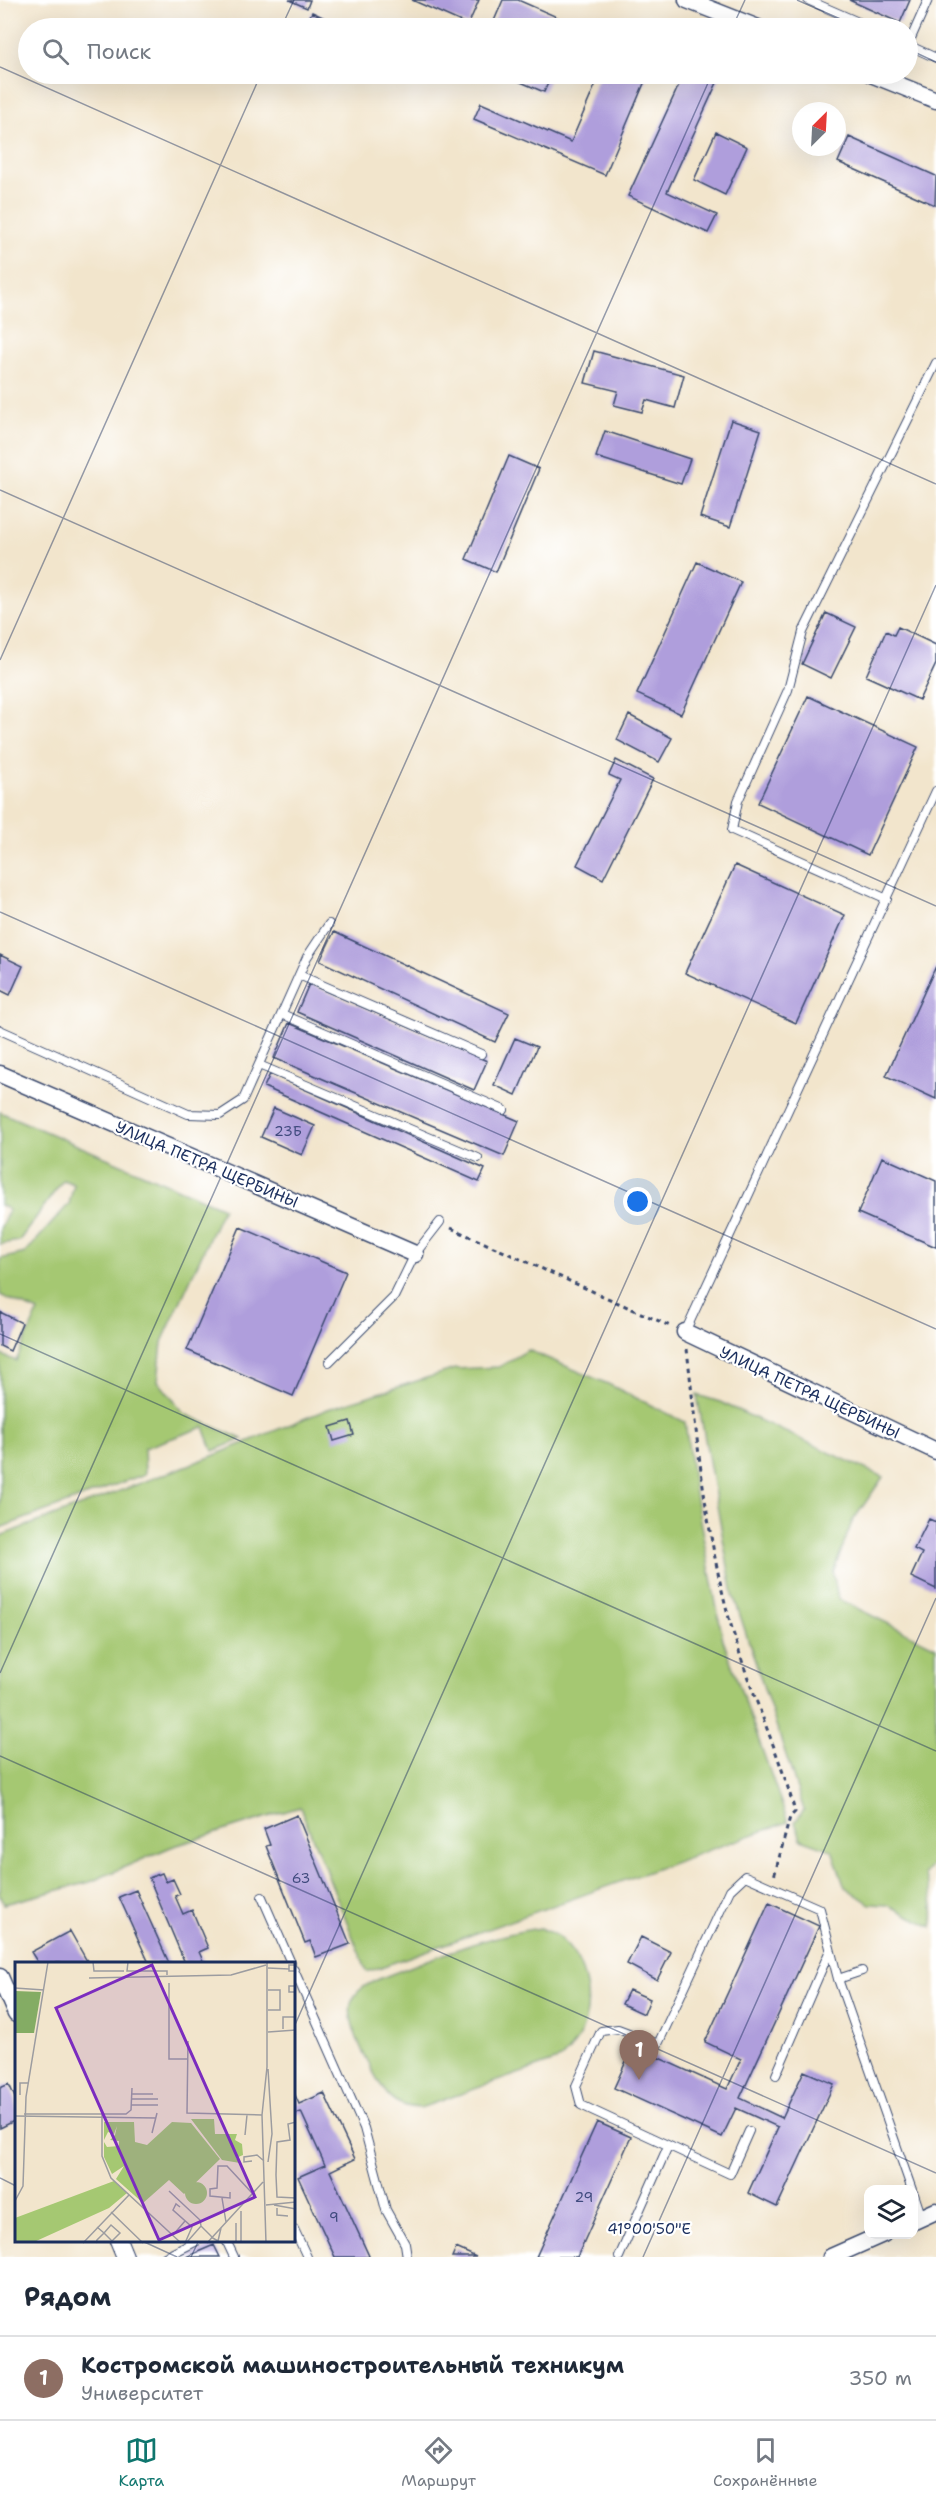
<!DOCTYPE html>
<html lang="ru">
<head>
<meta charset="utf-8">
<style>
  :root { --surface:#fff; --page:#f6f6f7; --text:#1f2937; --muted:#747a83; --line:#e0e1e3; --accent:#0f766e }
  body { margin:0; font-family:"Shantell Sans",sans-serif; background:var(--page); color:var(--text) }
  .controls { position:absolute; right:18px; bottom:18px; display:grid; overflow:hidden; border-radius:12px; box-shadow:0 6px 24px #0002 }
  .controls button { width:54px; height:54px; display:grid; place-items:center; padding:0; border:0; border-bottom:2px solid var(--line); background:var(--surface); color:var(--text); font:30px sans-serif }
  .compass { position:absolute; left:792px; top:102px; width:54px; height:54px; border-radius:50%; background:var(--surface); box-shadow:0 6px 24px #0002; rotate:24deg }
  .you { position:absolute; left:638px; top:1202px; width:21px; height:21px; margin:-15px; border:4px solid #fff; border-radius:50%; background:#1a73e8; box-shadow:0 0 0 9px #1a73e833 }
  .badge { display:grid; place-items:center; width:39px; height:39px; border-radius:50%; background:var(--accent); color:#fff; font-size:20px; font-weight:700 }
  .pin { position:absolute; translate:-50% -50px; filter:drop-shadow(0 2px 3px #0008) }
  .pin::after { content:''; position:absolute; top:32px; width:21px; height:18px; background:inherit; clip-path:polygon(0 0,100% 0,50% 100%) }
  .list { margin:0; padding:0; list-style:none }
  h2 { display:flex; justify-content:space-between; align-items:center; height:78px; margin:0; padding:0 24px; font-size:26px }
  h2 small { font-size:20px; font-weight:400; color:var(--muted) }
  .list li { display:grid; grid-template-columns:39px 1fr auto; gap:18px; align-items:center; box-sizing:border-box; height:84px; padding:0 24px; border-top:2px solid var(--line) }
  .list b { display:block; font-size:22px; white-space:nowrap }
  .list p { margin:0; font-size:20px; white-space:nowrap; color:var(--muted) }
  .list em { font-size:20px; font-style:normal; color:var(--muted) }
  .icon { flex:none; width:33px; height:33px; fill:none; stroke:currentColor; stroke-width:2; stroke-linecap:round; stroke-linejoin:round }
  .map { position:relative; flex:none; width:936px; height:2257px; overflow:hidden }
  .search { position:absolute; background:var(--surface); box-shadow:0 6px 24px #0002; left:18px; right:18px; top:18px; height:66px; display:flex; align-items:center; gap:15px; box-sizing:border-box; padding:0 21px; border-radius:33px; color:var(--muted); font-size:22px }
  .sheet { height:162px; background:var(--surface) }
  nav { display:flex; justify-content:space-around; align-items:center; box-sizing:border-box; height:84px; border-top:2px solid var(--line); background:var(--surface); font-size:16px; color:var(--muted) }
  nav a { display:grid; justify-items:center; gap:3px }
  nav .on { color:var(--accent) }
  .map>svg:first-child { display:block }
</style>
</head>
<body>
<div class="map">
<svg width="936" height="2257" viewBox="0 0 936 2257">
  <rect width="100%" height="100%" fill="#fff"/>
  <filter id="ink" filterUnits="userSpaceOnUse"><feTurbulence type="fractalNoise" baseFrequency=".0167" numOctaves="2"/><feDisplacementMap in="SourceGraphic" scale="12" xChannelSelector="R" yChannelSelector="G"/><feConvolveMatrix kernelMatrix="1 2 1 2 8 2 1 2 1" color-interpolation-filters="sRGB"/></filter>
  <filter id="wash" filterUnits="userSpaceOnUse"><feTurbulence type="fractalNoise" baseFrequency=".008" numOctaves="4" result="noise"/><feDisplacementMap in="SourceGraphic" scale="24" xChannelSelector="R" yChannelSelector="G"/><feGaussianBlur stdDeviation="1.35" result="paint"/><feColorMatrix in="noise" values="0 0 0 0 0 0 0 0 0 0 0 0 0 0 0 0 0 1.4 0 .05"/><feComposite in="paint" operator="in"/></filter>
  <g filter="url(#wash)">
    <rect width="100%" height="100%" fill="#f2e5cc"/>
    <path fill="#a5c872" stroke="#607c68" stroke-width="1.5" d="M0,1112L223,1208L162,1342L158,1381L185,1414L242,1439L213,1451L204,1427L144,1448L145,1474L0,1528V1354L16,1361L38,1312L0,1295V1259L25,1253L69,1204L74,1184L63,1180L19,1241L0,1244V1229L9,1210L0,1205Z
      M528,1350L608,1384L685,1422L695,1494L723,1640L788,1822L367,1972L300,1807L171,1847L90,1882L4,1904L0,1894V1536L210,1457L328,1409L455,1369L499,1367Z
      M697,1395L720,1402L883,1477L852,1522L833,1573L838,1599L936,1647V1860L925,1874C931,1892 936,1909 932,1927L888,1905L870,1904L845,1887L832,1850L801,1839L795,1822L804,1810L733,1594Z
      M541,1928C546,1931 553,1933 558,1937C588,1961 597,2009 576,2042C572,2048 566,2054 561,2059L420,2108C391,2107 384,2092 371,2068C363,2054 347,2020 351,2004C352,1999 357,1992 361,1989C372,1980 388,1976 402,1970C446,1953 494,1934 541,1928Z"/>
    <g id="blocks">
      <path fill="#af9edc" d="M289,0H310L307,8Z
        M412,0H479L468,25Z
        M503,0H518L573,24L571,28H491Z
        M849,0H910L900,23Z
        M312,12L346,28H304Z
        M502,74H552L544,92Z
        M600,74H648L605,175L474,119L481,103L571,142Z
        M684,74H721L667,192L717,215L708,233L628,196Z
        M716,132L747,147L725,195L694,180Z
        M849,137L936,176L935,205L838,162Z
        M594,351L684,375L675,408L646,400L642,412L614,405L618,391L585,383Z
        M731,420L761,430L730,527L700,517Z
        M605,431L690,459L681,484L596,457Z
        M509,456L539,469L496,572L466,559Z
        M697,562L741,582L681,714L637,694Z
        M826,613L856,627L831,678L802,664Z
        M898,627L936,645V664L919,700L866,676L886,631L894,635Z
        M808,696L918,747L868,855L758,803Z
        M629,715L672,738L659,762L617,740Z
        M616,760L653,779L603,879L577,865L620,780L609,775Z
        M735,865L845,915L796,1023L685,973Z
        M334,932L509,1013L495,1042L320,961Z
        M0,955L23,966L10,995L0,990Z
        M936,966V1099L886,1076Z
        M309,984L487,1061L474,1090L297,1012Z
        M289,1023L519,1121L504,1156L274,1058Z
        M515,1038L537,1047L516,1095L494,1085Z
        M270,1074L485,1169L479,1182L264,1087Z
        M274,1108L315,1126L302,1155L261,1137Z
        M882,1157L936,1181V1247L858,1213Z
        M240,1227L346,1272L293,1396L187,1350Z
        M0,1312L22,1323L10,1351L0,1346Z
        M350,1421L354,1435L334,1441L330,1427Z
        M929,1519L936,1522V1589L911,1577L922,1553L914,1549Z
        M297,1815L350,1944L316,1957L310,1941L305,1943L266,1846L270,1845L264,1829Z
        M162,1873L166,1882L173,1879L180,1894L175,1896L183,1914L192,1910L208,1948L199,1952L204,1963H185L149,1878Z
        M136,1890L169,1963H149L119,1897Z
        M769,1903L819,1926L740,2098L782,2118L804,2071L834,2084L777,2207L748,2193L778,2127L736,2108L722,2137L614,2088L633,2046L727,2089L741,2059L705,2042Z
        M70,1931L88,1963H38L31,1952Z
        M641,1937L671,1952L657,1980L627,1964Z
        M629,1990L650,1999L644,2014L622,2004Z
        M9,2084L16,2100V2120L0,2128V2088Z
        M294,2093L299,2104L324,2093L355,2159L330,2171L369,2256L367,2257H335L298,2177L325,2165L301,2112L294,2115Z
        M597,2122L631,2137L577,2257H536Z
        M214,2245L220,2257H186Z
        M456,2248L476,2257H452Z"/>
    </g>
  </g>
  <g filter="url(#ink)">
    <use href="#blocks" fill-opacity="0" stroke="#3b4a6e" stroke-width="1.5"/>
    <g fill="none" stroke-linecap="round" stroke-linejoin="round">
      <g stroke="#3b4a6e" stroke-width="10">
        <path id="service" d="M808,0L872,28
          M908,45L928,0
          M908,45L936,58
          M887,899L732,830L738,801L788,690L803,632L936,363
          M299,975L481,1054
          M282,1014L504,1110
          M0,1030L188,1114L220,1115L243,1100L307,957L329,924
          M259,1065L478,1158
          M685,1332L936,791
          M329,1362L394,1297L415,1254L440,1222
          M262,1897L291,1963
          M294,1970L364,2128L386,2210L405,2244L407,2257
          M838,1979L862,1971
          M776,2075L830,1950
          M749,2131L730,2174L581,2105L576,2086L601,2031L618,2029L658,2044L730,1890L745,1876L820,1909L838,1979L912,2190
          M914,2194L922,2218
          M294,2229L307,2257
          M226,2240L234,2257
          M165,2257L199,2240
          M619,2257L668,2146"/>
      </g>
      <g stroke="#3b4a6e" stroke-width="19">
        <path id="minor" d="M687,0L758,28
          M871,74L936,100
          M0,1074L415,1254
          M685,1332L936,1451
          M0,1977L16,2014
          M914,2221L936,2211
          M118,2240L125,2257
          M831,2257L883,2234"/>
      </g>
      <path stroke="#3b4a6e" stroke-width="3" stroke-dasharray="4.5 4.5" stroke-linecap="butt" d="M451,1228L670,1326
        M687,1349C698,1447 707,1551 737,1645C754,1701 780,1755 795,1812L790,1817L774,1877"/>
      <use href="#service" stroke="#fff" stroke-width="8"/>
      <use href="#minor" stroke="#fff" stroke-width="16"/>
    </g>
  </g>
  <path fill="none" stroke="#1b2f5e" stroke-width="1.5" stroke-opacity="0.45" d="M797,0L861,28M281,28L294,0M732,28L745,0M908,49L936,62M0,67L936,484M0,490L936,906M0,660L261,74M0,912L936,1329M0,1334L936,1751M0,1673L712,74M0,1756L936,2173M294,2027L936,585M0,2178L16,2186M140,2240L177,2257M191,2257L199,2240M643,2257L936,1598"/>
  <g text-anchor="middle" stroke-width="4.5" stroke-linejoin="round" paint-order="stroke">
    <g font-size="14" fill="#404b7e">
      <text x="288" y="1136">23Б</text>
      <text x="301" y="1883">63</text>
      <text x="584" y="2202">29</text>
      <text x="334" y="2222">9</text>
    </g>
    <g font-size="16" fill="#1b2f5e" stroke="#fff">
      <text transform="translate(207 1164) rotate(23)" y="6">УЛИЦА ПЕТРА ЩЕРБИНЫ</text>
      <text transform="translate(810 1392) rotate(25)" y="6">УЛИЦА ПЕТРА ЩЕРБИНЫ</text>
    </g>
  </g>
  <g transform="translate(15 1962)">
    <rect width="280" height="280" fill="#f2e5cc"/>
    <path d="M176,157H199L200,172H222L220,178L227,182L228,193L221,196L225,201L207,198ZM89,160H119L120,180L132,183L157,160L176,161L205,197L169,232L154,218L128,241L101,217L109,204L97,212L89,195V180L92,185L104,184V179L95,178L100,173L102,164L99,172L93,170L89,178ZM99,219L112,231L94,246L19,280H0V256ZM170 231a11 11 0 1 1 22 0a11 11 0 1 1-22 0Z" fill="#a5c872"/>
    <path d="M0,29L26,30L19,71H0Z" fill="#84ac64"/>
    <path fill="none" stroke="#9c9ca0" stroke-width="1.5" d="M78,0L79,9H109M113,0L112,9H152V13M281,3H274V9H281M253,6L274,7M74,16L216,13L251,3M154,21V97H173M281,24H274V30H281M0,26L29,28M253,28H265V48H253M268,67V55H281M253,70L281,68M173,79L172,151L247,153M253,107L257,172L253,200M116,132H138M5,133V121H14M116,137H143M116,143H143M87,151V194L96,216L166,281M9,152H111L116,148L117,126M0,154L141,156M281,160L273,162L275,178L262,180L261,213L262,235L281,236M137,171L142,151M230,173L232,153M237,199L229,200V195L242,193L249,199M154,229L185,258L186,264M215,230V236L195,234V227L202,226L203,204H212L237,231M207,236L211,260M0,239L8,224L11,135L33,0M251,243L281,240M259,243L281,247M165,245L161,242L158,248L177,265L170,281M262,246V253L273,254M226,249V281M96,250L128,281M158,273L170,259M196,275L203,279L206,266M172,280L186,264L197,275M68,281L114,233M81,281L82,278L89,271L96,263L105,271L97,279L89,271L82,265M192,281L248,220M221,281V261M251,281L247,153L252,105V0"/>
    <path fill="#7b2cbf" fill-opacity="0.15" stroke="#7b2cbf" stroke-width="3" d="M137,3L240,235L144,278L41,46Z"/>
    <rect width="280" height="280" fill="none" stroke="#1b2f5e" stroke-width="3"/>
  </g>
  <g font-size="15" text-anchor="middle" fill="#1b2f5e" stroke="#fff" stroke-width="4.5" stroke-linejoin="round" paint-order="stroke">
    <text x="649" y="2234">41°00'50"E</text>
  </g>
</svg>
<div class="controls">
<button><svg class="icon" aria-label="layers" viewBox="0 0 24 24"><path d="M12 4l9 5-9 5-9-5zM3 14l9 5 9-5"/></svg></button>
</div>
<svg class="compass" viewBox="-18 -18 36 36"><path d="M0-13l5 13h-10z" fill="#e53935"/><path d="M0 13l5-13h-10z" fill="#747a83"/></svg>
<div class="you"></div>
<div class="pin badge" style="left:639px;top:2080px;background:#8d6e63">1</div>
<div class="search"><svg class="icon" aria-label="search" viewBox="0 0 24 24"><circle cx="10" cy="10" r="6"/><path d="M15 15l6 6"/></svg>Поиск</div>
</div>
<section class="sheet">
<h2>Рядом<small></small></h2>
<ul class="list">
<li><span class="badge" style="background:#8d6e63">1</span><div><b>Костромской машиностроительный техникум</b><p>Университет</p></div><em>350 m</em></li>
</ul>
</section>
<nav>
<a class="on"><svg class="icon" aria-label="map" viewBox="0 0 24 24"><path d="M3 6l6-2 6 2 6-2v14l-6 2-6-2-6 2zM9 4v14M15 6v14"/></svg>Карта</a>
<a><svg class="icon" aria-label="directions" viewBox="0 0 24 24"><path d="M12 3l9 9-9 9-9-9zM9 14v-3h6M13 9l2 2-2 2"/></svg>Маршрут</a>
<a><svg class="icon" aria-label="saved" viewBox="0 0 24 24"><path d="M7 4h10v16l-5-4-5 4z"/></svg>Сохранённые</a>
</nav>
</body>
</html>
